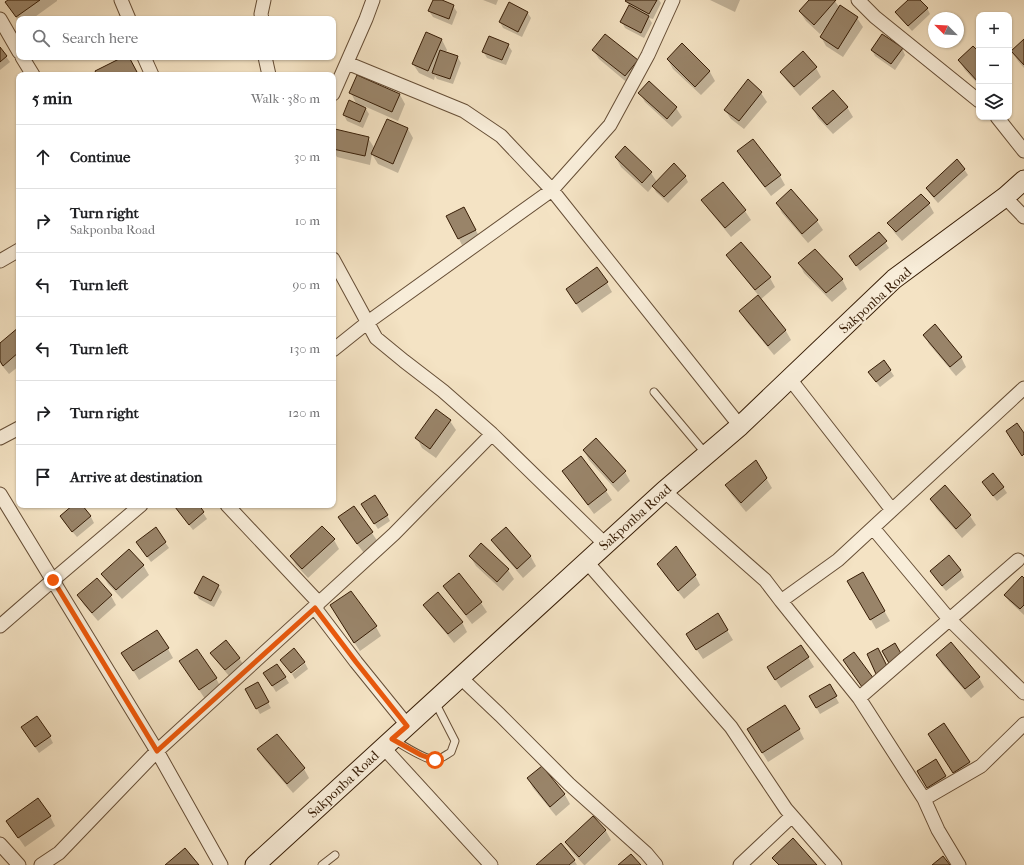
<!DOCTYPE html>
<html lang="en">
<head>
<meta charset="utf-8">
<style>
  :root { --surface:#fff; --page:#f6f6f6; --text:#202124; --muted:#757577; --line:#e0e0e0 }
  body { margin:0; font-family:"IM FELL French Canon",serif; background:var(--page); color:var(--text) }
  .controls { position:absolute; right:12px; top:12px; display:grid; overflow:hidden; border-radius:8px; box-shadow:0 1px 3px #0004 }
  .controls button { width:36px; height:36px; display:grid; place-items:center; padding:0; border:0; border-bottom:1px solid var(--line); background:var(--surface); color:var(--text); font:20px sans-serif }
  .compass { position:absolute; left:928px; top:12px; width:36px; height:36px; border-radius:50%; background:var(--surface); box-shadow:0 1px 3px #0004; rotate:294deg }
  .stop { position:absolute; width:12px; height:12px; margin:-9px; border:3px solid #ea580c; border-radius:50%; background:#fff }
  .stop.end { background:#ea580c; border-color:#fff; box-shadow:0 1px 4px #0008 }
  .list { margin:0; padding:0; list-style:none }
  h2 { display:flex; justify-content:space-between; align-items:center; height:52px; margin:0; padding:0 16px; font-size:17px }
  h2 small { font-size:13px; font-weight:400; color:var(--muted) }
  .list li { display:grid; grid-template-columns:26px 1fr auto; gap:12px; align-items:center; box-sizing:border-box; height:64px; padding:0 16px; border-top:1px solid var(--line) }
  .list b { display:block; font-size:15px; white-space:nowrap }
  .list p { margin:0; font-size:13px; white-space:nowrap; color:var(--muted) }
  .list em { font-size:13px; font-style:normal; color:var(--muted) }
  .icon { flex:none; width:22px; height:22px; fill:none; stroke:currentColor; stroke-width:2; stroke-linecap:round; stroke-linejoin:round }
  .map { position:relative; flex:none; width:1024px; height:865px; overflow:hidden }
  .search { position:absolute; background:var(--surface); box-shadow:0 1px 3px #0004; left:16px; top:16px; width:320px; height:44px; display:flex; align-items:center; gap:10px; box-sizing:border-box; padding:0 14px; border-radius:8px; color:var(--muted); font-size:15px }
  .panel { position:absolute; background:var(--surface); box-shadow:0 1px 3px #0004; left:16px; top:72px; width:320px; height:436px; border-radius:8px }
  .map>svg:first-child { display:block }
</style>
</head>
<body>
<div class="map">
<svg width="1024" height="865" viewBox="0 0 1024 865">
  <rect width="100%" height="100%" fill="#f4e3c4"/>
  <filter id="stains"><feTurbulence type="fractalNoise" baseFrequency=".005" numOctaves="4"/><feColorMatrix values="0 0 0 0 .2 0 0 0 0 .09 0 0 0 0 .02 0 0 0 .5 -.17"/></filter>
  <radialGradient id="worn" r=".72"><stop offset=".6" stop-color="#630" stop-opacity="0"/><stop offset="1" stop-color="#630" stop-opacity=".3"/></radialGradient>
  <path fill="#0003" d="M10,0H57V1L32,19H19V22L6,2Z
    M434,0H439L453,6L457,12L452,25L433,17L429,11Z
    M483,0H498L496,5Z
    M627,0H659L661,3L653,19L649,18L652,23L644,38L625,28L622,22L630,7L626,1Z
    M710,0H740L735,12Z
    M811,0H834L840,8L841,7L857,18L863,27L843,57L826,46L821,37L828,26H827L820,34L806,21L800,12Z
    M909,0H919L927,8L930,14L912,31L900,18L896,12Z
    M527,12L531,18L522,37L503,28L500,22Z
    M427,34L442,40L447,50L446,52L457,56L461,63L453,84L437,79L435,76L434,80L419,73L413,64Z
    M1024,40V68L1018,61L1012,52Z
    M508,45L512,51L506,65L487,58L483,51Z
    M0,48L10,62L0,70Z
    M902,48L905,55L895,70L875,56L872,50Z
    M593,50L637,61L642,70L630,85L599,59Z
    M979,54V85L965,70L959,60Z
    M125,57H128L138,75H98Z
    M668,60L710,72L715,81L701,95L673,69Z
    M816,68L821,77L800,96L787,81L781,72Z
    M358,76L400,95L405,104L398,121L364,106L369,114L363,128L347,121L344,115L357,105L351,93Z
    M640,93L676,108L682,117L672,127L645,102Z
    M761,93L767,102L744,129L731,119L725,110Z
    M847,107L853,117L833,134L818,118L813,108Z
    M388,120L408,129L413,138L398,173L378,164L372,154L370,165L337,157L333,150V143L368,138L375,149Z
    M625,148L651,173L657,182L685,176L688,182L668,203L656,192L653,186L648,192L621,167L616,158Z
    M739,151L780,176L785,185L771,196L744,161Z
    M964,169L968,175L938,203L931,195L927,189Z
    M723,183L745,211L751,220L731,237L708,209L703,200Z
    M791,191L817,221L823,230L808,243L782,213L777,203Z
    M929,204L934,213L902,241L894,232L889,223Z
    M467,214L479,236L462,245L459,239Z
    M879,233L889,248L860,271L854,262Z
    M727,255L770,278L775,287L760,300L786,331L791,340L774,355L746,321L740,311L759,296L733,264Z
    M799,263L842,279L847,289L832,302L804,273Z
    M607,283L612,292L582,313L573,299Z
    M19,328V366L9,374L0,363V344Z
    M924,335L961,357L966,367L956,376L929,344Z
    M890,370L894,376L880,387L873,378Z
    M450,421L456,430L436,458L422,448L417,438Z
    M584,450L625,472L630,481L618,492L589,460Z
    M581,458L606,491L612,500L594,514L569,480L563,471Z
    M766,478L772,488L746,512L732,495L726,486Z
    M945,487L970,516L976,525L962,538L936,508L931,499Z
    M1003,487L1007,493L997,501L987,488Z
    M362,504L387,515L390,521L378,529Z
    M74,505H81L91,517L94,523L77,537L64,522L61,516Z
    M180,505H198L207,519L193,530L176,508Z
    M353,507L372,533L378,542L364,553L344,527L339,518Z
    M506,528L531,557L536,566L523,578L498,549L492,540Z
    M156,529L169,548L151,562L137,543Z
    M334,540L339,549L308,578L296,565L291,556Z
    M481,545L508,570L514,579L503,591L476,566L470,556Z
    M949,557L961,571L964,577L946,591L935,578L931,572Z
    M659,564L695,575L700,585L684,599L664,574Z
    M143,565L149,575L122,599L108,584L102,574Z
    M863,573L890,621L876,629L849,581Z
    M459,575L481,603L487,612L472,624L450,595L444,586Z
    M1024,579V615L1009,601L1005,595Z
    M218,586L222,592L214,607L199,599L196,593Z
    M78,595L111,596L116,605L98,621L84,605Z
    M425,605L462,622L467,632L454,643L430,614Z
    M336,615L376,627L381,636L360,651Z
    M718,615L733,640L703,659L693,644Z
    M801,646L814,667L781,688L773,676Z
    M168,649L173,658L139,680L128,662Z
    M212,653L239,658L243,664L229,676L215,659Z
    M937,655L979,678L984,687L971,698L942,664Z
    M305,663L308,669L295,679L292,674Z
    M186,670L216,678L221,688L205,699Z
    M285,677L289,683L276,692L268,679Z
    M257,683L271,708L260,714L246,689Z
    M829,685L839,703L820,714L810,696Z
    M799,729L804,739L768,762L754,739Z
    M26,734L50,737L53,743L39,753Z
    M277,736L304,769L309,778L293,793L264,759L258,750Z
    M934,743L969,762L974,771L959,781Z
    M936,761L949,783L931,793L918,771Z
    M542,767L565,795L570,804L556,816L533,788L528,778Z
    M50,816L55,826L25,847L13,830Z
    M593,817L606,831L611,840L585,865H584L572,852L566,843Z
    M574,860L577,865H537Z"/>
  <path fill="#998469" stroke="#371d06" d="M8,0H40L16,17L5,2Z
    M433,0H442L454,5L449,19L428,11Z
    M626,0H657L649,14L625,1Z
    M809,0H836L814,25L799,11Z
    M908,0H920L928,8L908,26L895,12Z
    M509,2L528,12L518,32L499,22Z
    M629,5L649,16L641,33L620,22Z
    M840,5L858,17L838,49L820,37Z
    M426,32L442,39L428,71L412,64Z
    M605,34L638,60L625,76L592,50Z
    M882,34L903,48L891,64L871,50Z
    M489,36L509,44L502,60L482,52Z
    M1024,39V65L1011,51Z
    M682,43L710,71L695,87L667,59Z
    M973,46L979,52V83L958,60Z
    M0,47L7,56L0,62Z
    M440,50L458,56L450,79L432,73Z
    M803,51L817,67L794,87L780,72Z
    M123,57H129L137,72L130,75H97L95,71Z
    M357,75L400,94L392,112L349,93Z
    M748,79L762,92L739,121L724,110Z
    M649,81L677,107L667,119L638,93Z
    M833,90L848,107L827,125L812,108Z
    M349,100L366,108L360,122L343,115Z
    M387,119L408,128L393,164L371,154Z
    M335,129L369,137L365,156L333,149V138Z
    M753,139L781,175L765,187L737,151Z
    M625,146L652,172L642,183L615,157Z
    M957,159L965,169L934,197L926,188Z
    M674,163L686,176L664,197L652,186Z
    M723,182L746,210L725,228L701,200Z
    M791,189L818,220L802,234L776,203Z
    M921,194L930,203L896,232L887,223Z
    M464,207L476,230L458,239L446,216Z
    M879,232L887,241L856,266L849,256Z
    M741,242L771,277L755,290L726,255Z
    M815,249L843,279L826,293L798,263Z
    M597,267L608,282L576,304L566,289Z
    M758,295L786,330L768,346L739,311Z
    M935,324L962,357L950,367L923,335Z
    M19,327V352L3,366L0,361V343Z
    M884,360L891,370L876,382L868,372Z
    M436,409L451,420L430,449L415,438Z
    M1017,423L1024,433V454L1022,456L1006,431Z
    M596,438L626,471L613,483L583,450Z
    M581,456L607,490L588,505L562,471Z
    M756,460L767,478L741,503L725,485Z
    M993,473L1004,487L993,496L982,482Z
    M945,485L971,515L956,529L930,499Z
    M375,495L388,515L374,524L361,504Z
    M73,505H82L91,516L72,532L60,516Z
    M178,505H199L204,512L189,525L175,507Z
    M354,506L373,532L357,544L338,517Z
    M322,526L335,539L302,569L290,556Z
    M156,527L166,542L147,557L136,542Z
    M506,527L531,556L517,569L491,540Z
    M481,543L509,569L497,582L469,556Z
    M676,546L696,575L678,591L657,564Z
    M129,549L144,565L116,590L101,574Z
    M949,555L961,570L942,586L930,571Z
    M863,572L885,611L870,620L847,581Z
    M459,573L482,602L466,615L443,586Z
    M203,576L219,585L211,601L194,593Z
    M1022,576L1024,578V605L1020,609L1004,595Z
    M97,578L112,595L92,613L77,595Z
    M351,591L377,626L354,643L330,605Z
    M438,592L463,622L448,634L423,605Z
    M718,613L728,630L696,650L686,634Z
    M157,630L169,648L133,671L121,653Z
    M226,640L240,658L225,670L210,653Z
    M951,642L980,677L965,689L936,655Z
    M895,643L903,657L890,665L882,651Z
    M801,645L809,657L775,680L767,667Z
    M294,648L305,662L291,673L280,660Z
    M878,648L888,668L876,674L867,654Z
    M197,649L217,678L199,690L179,661Z
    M854,652L874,679L862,687L843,660Z
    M277,664L286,677L272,686L263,673Z
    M258,682L269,702L256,709L245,689Z
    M830,684L837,696L816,708L809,696Z
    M785,705L800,729L762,753L747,729Z
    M37,716L51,736L35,747L21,727Z
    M944,723L970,762L953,773L928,734Z
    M277,734L305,768L287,784L257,749Z
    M936,759L946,776L927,788L917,771Z
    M542,766L565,794L550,807L527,778Z
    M38,798L51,816L18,838L6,821Z
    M593,816L606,830L579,857L565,842Z
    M793,838L817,865H779L772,858Z
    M561,843L575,860L569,865H536Z
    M185,848L199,865H165Z
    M631,854L641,865H618Z
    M943,856L950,865H932Z"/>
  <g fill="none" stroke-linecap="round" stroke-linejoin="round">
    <g stroke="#664e36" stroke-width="9">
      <path id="service" d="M654,392L706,454
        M394,740C404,746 424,759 434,760C440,760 446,755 451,752L455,741L435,702
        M322,865L335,855"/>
    </g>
    <g stroke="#664e36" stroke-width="15">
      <path id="minor" d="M121,0L129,19
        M858,0L875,17L979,101
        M0,19L19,52
        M262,19L261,14L264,0
        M22,57L33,75
        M144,57L152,75
        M265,57L269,75
        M347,63L464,111L501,136L552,190L740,426
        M333,94L366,19L373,0
        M997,117L1024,151
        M1005,197L1024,217
        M333,259L376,338L404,361L443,391L492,434L605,544
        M0,261L19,250
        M333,350L368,322L552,190L610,125L648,55L673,0
        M790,379L892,510
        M0,438L19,428
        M664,491L765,580L781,601L859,698L924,799L938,830L959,865
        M0,494L157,751L221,865
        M227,505L319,603
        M873,528L949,619L1024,693
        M586,561L731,727L786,809L835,865
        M781,601L838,560L1024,388
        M315,608L356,662L407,725
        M0,626L53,580L141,505
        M460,677L500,715L569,784L646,853L656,865
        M859,698L1018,560
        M383,747L491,865
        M924,799L981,766L1024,724
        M0,844L19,865
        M41,865L59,853L157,751L394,534L492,434
        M740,865L792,816"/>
    </g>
    <g stroke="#371d06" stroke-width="21">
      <path id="secondary" d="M255,865L664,491L740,426L894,279L1005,197L1024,180"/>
    </g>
    <use href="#service" stroke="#f8edd9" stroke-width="7"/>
    <use href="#minor" stroke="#f8edd9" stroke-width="13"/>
    <use href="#secondary" stroke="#f8edd9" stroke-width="19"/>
  </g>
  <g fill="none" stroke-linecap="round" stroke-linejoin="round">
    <path stroke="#ea580c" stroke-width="5" d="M53,580L157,751L315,608L356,662L407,726L392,739L421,755L435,760"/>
  </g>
  <g text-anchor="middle" stroke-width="3" stroke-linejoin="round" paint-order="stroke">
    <g font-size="14" fill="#371d06" stroke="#f8edd9">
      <text transform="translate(875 300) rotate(-42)" y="5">Sakponba Road</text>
      <text transform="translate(635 517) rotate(-42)" y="5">Sakponba Road</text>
      <text transform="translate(343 784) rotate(-43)" y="5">Sakponba Road</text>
    </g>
  </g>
  <rect width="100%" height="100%" filter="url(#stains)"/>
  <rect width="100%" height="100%" fill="url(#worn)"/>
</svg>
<div class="controls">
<button>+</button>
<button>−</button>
<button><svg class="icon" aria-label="layers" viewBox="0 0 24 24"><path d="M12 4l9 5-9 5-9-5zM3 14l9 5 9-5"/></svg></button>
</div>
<svg class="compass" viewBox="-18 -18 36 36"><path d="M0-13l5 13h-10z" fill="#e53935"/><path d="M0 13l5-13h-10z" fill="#757577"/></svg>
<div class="stop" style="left:435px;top:760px"></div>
<div class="stop end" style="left:53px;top:580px"></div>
<div class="search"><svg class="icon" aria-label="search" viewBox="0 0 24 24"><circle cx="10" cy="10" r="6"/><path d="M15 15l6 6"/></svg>Search here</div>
<section class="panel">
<h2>5 min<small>Walk · 380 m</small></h2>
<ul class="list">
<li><svg class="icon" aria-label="ahead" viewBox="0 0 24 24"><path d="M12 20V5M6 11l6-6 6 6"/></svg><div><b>Continue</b></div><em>30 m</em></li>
<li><svg class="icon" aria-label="right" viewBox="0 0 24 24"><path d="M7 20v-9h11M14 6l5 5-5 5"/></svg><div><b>Turn right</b><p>Sakponba Road</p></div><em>10 m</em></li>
<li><svg class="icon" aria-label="left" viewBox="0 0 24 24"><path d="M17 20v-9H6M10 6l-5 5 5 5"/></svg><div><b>Turn left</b></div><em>90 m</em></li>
<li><svg class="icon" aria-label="left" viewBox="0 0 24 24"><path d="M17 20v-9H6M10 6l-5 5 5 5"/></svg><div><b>Turn left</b></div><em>130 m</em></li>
<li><svg class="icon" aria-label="right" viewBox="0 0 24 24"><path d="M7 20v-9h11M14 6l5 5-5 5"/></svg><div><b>Turn right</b></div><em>120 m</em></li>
<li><svg class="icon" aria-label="arrive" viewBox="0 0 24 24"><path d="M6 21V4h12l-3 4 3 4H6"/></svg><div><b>Arrive at destination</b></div></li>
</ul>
</section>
</div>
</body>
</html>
